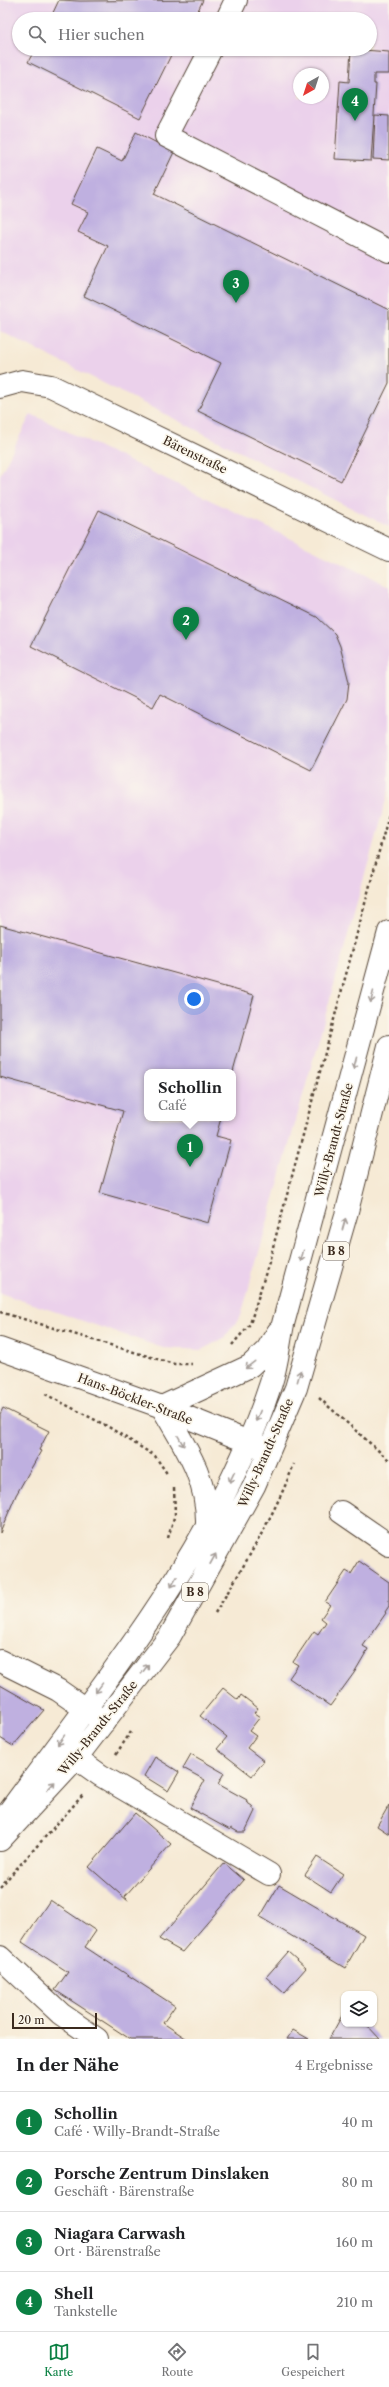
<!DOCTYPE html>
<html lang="de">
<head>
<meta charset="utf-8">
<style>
  :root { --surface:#fff; --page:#f6f6f6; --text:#202124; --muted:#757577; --line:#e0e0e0; --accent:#0b8043 }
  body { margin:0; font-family:"Libre Caslon Text",serif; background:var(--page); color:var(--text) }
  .controls { position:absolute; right:12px; bottom:12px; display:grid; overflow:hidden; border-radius:8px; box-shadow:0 1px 3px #0004 }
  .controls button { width:36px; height:36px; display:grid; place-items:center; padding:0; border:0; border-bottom:1px solid var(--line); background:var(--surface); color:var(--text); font:20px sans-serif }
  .compass { position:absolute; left:293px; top:68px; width:36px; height:36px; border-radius:50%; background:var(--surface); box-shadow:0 1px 3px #0004; rotate:219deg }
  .scale { position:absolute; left:12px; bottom:10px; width:85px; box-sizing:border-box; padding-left:4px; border:2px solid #3b2a1e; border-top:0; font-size:11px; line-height:14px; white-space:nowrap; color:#3b2a1e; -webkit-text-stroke:3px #fbf7ec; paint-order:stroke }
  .you { position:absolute; left:194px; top:999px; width:14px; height:14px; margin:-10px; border:3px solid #fff; border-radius:50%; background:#1a73e8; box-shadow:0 0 0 6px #1a73e833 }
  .badge { display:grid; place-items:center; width:26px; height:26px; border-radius:50%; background:var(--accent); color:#fff; font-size:13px; font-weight:700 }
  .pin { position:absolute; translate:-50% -33px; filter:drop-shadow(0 1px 2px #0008) }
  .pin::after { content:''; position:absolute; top:21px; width:14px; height:12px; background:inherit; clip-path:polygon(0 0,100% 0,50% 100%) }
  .popup { position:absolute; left:144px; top:1069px; width:92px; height:52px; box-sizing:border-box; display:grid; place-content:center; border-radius:8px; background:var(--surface); filter:drop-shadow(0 1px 3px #0005); font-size:13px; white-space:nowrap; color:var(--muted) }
  .popup b { font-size:15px; color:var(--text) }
  .popup::after { content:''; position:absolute; left:50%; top:100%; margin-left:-8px; border:8px solid transparent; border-top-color:var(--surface) }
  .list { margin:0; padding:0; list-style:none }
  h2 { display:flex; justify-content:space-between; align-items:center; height:52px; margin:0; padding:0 16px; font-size:17px }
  h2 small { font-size:13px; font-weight:400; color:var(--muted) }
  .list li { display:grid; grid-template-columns:26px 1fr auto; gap:12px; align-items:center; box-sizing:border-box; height:60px; padding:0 16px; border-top:1px solid var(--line) }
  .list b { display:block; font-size:15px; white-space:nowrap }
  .list p { margin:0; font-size:13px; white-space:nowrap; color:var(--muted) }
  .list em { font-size:13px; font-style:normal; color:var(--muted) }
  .icon { flex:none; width:22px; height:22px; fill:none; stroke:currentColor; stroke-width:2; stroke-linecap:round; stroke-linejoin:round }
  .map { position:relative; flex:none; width:389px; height:2039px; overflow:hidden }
  .search { position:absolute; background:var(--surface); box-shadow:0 1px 3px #0004; left:12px; right:12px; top:12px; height:44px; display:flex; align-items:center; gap:10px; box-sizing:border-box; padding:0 14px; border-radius:22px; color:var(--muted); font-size:15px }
  .sheet { height:292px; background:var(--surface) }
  nav { display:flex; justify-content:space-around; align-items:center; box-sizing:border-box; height:56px; border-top:1px solid var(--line); background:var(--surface); font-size:11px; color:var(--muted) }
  nav a { display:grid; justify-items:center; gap:2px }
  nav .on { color:var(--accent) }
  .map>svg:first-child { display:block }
</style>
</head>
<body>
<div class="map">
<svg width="389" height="2039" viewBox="0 0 389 2039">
  <rect width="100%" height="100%" fill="#fbf7ec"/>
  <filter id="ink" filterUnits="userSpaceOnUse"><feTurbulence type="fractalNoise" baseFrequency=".025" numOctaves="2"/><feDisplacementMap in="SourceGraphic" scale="8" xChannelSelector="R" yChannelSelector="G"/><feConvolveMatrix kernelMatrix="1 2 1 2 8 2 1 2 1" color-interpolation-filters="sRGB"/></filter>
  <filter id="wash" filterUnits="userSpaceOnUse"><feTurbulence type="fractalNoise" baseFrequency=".012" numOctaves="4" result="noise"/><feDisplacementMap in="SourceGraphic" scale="16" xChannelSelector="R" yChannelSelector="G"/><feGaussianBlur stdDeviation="0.9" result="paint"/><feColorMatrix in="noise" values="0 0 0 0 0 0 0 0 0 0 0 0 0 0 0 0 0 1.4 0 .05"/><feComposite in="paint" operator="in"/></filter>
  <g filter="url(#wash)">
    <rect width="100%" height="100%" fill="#f6ead5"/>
    <path fill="#ebd1eb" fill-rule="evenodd" d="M0,0H389V527L0,331ZM19,19H370V49H19ZM299,74H323V98H299Z
      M31,414L389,586V789L241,1316L224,1338L201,1350L163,1348L0,1293V475ZM147,1072H233V1118H147Z"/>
    <g id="blocks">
      <path fill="#bfb0e0" d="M59,0L80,1L203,0L194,19H50Z
        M35,49H174L140,118L28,62Z
        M351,49L389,52V74H374V84H376L371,161L335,159L340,81L349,82Z
        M375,115L389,116V160L373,159Z
        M136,132L174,152L154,194L389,310V383L341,481L198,411L221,363L84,296L108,246L78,232L88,212L71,204L97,149L122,161Z
        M99,510L317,617L335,634L340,646L349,682L347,699L311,770L160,694L153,707L31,646Z
        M0,925L254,995L233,1072H147V1118H221L216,1136L231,1140L208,1223L100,1193L123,1111L0,1077Z
        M3,1408L49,1431L39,1450L41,1451L16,1495L0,1533V1414Z
        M359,1561L389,1582V1606L385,1612L386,1613L363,1646L368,1649L354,1673L330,1706L289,1678L298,1665L293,1662L314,1631L318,1634L326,1622L321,1618L330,1605L325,1602L346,1571L351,1574Z
        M0,1685L44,1710L13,1746L0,1738Z
        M223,1688L238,1700L241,1695L258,1708L254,1713L260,1717L249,1731L256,1736L247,1748L264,1761L252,1776L217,1749L227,1737L200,1716Z
        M191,1754L224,1773L218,1784L247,1800L246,1802L252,1806L255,1811L245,1832H238L231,1828L230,1830L190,1808L205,1780L183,1768Z
        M155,1757L179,1772L168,1791L144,1776Z
        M389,1805V1834L377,1826Z
        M135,1813L171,1844L125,1896L128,1901L89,1867Z
        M317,1857L343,1874L331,1892L305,1875Z
        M224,1863L244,1880L182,1952L159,1939Z
        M279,1885L364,1935L345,1968L260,1917Z
        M50,1900L96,1931L85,1947L175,2006L163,2023L187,2039H130L55,1990L68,1972L22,1942Z
        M288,1952L306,1968L284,1993L266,1977Z
        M344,2012V2024H366L380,2039H329Z
        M293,2030L309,2039H287Z"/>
    </g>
  </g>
  <g filter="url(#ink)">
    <use href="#blocks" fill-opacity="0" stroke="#574739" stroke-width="1"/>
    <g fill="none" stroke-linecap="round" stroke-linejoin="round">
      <g stroke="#574739" stroke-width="24">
        <path id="minor" d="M227,19L236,0
          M211,49L166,136L389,251
          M0,387L22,381L51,386L389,550
          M341,1512L389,1545
          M0,1661L58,1690L104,1722
          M76,1758L100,1775L269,1874
          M0,1957L61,2014L97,2039"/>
      </g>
      <g stroke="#574739" stroke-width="24">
        <path id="major" d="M0,1349L162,1407L261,1447
          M162,1407L250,1366L267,1350L278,1332
          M162,1407C184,1445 208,1478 207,1524
          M0,1824C101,1685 217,1549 271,1383C277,1365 279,1344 283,1324L389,932
          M0,1840L76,1758L170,1636L254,1486L296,1388L346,1215L389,1046"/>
      </g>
      <path stroke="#574739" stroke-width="2.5" stroke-dasharray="3 3" stroke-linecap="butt" d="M0,1312L174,1364H192
        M232,1345L250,1324L269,1262L389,814
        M45,1394L107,1426L155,1456L168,1475
        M319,1398L389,1460
        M168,1538L175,1514L174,1488
        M215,1613C244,1566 274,1516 294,1464
        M116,1754L131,1732
        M0,1887L83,1795"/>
      <use href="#minor" stroke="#fff" stroke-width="22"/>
      <use href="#major" stroke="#fff" stroke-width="22"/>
    </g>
    <defs><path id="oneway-shaft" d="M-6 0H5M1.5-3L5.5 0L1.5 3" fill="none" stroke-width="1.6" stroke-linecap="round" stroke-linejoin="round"/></defs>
    <g stroke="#a79f9a">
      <use href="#oneway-shaft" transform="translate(372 997) rotate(104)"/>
      <use href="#oneway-shaft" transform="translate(355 1063) rotate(105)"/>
      <use href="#oneway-shaft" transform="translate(344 1224) rotate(-74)"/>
      <use href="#oneway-shaft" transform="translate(302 1256) rotate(105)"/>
      <use href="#oneway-shaft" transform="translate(250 1365) rotate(142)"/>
      <use href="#oneway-shaft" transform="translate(299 1376) rotate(-74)"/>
      <use href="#oneway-shaft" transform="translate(258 1416) rotate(112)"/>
      <use href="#oneway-shaft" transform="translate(181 1441) rotate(60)"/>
      <use href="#oneway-shaft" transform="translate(232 1477) rotate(116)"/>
      <use href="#oneway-shaft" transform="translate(213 1559) rotate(-61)"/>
      <use href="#oneway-shaft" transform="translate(174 1582) rotate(120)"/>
      <use href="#oneway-shaft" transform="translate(145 1669) rotate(-53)"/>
      <use href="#oneway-shaft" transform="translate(99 1688) rotate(126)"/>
      <use href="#oneway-shaft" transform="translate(61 1740) rotate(126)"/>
      <use href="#oneway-shaft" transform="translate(51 1786) rotate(-47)"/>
    </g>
  </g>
  <g text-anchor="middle" stroke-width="3.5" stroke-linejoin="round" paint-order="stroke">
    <g fill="#fbf7ec" stroke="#75685c" stroke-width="1">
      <rect x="323" y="1242" width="26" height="18" rx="3"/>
      <rect x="182" y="1583" width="26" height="18" rx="3"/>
    </g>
    <g font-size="11" font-weight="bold" fill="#3b2a1e">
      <text x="336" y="1255">B 8</text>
      <text x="195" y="1596">B 8</text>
    </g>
    <g font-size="12" fill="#3b2a1e" stroke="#fbf7ec">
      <text transform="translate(195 455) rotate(26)" y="4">Bärenstraße</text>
      <text transform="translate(334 1140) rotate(-75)" y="4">Willy-Brandt-Straße</text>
      <text transform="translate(135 1399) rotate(21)" y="4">Hans-Böckler-Straße</text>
      <text transform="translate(266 1453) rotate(-66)" y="4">Willy-Brandt-Straße</text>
      <text transform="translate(98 1728) rotate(-51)" y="4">Willy-Brandt-Straße</text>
    </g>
  </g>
</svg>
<div class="controls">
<button><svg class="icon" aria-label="layers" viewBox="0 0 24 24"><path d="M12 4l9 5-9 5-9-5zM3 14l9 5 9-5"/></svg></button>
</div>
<svg class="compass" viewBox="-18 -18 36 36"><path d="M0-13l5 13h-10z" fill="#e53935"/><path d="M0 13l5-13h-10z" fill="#757577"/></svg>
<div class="scale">20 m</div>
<div class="you"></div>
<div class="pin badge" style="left:190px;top:1167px">1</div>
<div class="popup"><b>Schollin</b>Café</div>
<div class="pin badge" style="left:186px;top:640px">2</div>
<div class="pin badge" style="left:236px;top:303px">3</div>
<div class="pin badge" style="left:355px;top:121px">4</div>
<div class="search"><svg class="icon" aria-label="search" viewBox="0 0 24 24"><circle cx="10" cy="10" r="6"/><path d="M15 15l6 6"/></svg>Hier suchen</div>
</div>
<section class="sheet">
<h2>In der Nähe<small>4 Ergebnisse</small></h2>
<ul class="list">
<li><span class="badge">1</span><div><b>Schollin</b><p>Café · Willy-Brandt-Straße</p></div><em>40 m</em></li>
<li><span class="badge">2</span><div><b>Porsche Zentrum Dinslaken</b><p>Geschäft · Bärenstraße</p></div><em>80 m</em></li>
<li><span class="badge">3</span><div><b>Niagara Carwash</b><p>Ort · Bärenstraße</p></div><em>160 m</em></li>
<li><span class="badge">4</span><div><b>Shell</b><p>Tankstelle</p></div><em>210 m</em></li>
</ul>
</section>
<nav>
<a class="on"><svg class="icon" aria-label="map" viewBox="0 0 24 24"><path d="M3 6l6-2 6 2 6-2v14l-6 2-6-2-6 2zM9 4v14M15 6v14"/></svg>Karte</a>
<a><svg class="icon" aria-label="directions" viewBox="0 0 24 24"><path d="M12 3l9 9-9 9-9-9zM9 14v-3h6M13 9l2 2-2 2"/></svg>Route</a>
<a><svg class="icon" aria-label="saved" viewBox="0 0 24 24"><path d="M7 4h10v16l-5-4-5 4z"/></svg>Gespeichert</a>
</nav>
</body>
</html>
